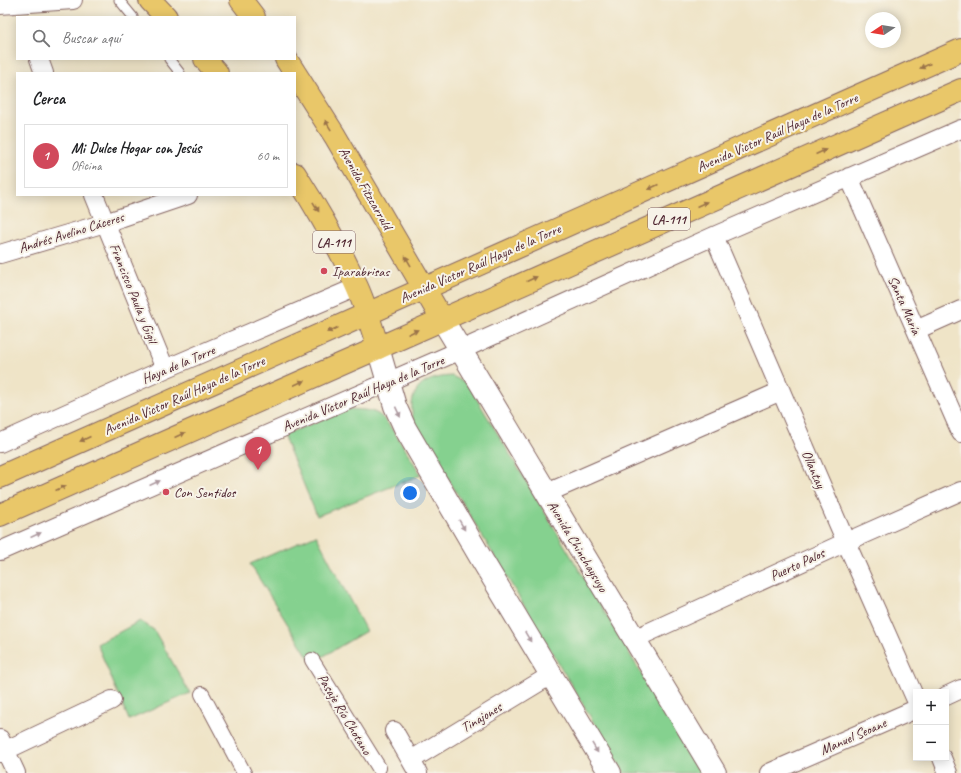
<!DOCTYPE html>
<html lang="es">
<head>
<meta charset="utf-8">
<style>
  :root { --surface:#fff; --page:#f2f2f2; --text:#202124; --muted:#757577; --line:#e0e0e0; --accent:#d1495b }
  body { margin:0; font-family:Caveat,sans-serif; background:var(--page); color:var(--text) }
  .controls { position:absolute; right:12px; bottom:12px; display:grid; overflow:hidden; border-radius:0px; box-shadow:0 2px 10px #0003 }
  .controls button { width:36px; height:36px; display:grid; place-items:center; padding:0; border:0; border-bottom:1px solid var(--line); background:var(--surface); color:var(--text); font:20px sans-serif }
  .compass { position:absolute; left:865px; top:12px; width:36px; height:36px; border-radius:50%; background:var(--surface); box-shadow:0 2px 10px #0003; rotate:258deg }
  .you { position:absolute; left:410px; top:493px; width:14px; height:14px; margin:-10px; border:3px solid #fff; border-radius:50%; background:#1a73e8; box-shadow:0 0 0 6px #1a73e833 }
  .badge { display:grid; place-items:center; width:26px; height:26px; border-radius:50%; background:var(--accent); color:#fff; font-size:13px; font-weight:700 }
  .pin { position:absolute; translate:-50% -33px; filter:drop-shadow(0 1px 2px #0008) }
  .pin::after { content:''; position:absolute; top:21px; width:14px; height:12px; background:inherit; clip-path:polygon(0 0,100% 0,50% 100%) }
  .list { margin:0; padding:0; list-style:none }
  h2 { display:flex; justify-content:space-between; align-items:center; height:52px; margin:0; padding:0 16px; font-size:17px }
  h2 small { font-size:13px; font-weight:400; color:var(--muted) }
  .list li { display:grid; grid-template-columns:26px 1fr auto; gap:12px; align-items:center; box-sizing:border-box; height:64px; margin:0 8px 8px; padding:0 8px; border:1px solid var(--line); border-radius:0px }
  .list b { display:block; font-size:15px; white-space:nowrap }
  .list p { margin:0; font-size:13px; white-space:nowrap; color:var(--muted) }
  .list em { font-size:13px; font-style:normal; color:var(--muted) }
  .icon { flex:none; width:22px; height:22px; fill:none; stroke:currentColor; stroke-width:2; stroke-linecap:round; stroke-linejoin:round }
  .map { position:relative; flex:none; width:961px; height:773px; overflow:hidden }
  .search { position:absolute; background:var(--surface); box-shadow:0 2px 10px #0003; left:16px; top:16px; width:280px; height:44px; display:flex; align-items:center; gap:10px; box-sizing:border-box; padding:0 14px; border-radius:0px; color:var(--muted); font-size:15px }
  .panel { position:absolute; background:var(--surface); box-shadow:0 2px 10px #0003; left:16px; top:72px; width:280px; height:124px; border-radius:0px }
  .map>svg:first-child { display:block }
</style>
</head>
<body>
<div class="map">
<svg width="961" height="773" viewBox="0 0 961 773">
  <rect width="100%" height="100%" fill="#f7f3e8"/>
  <filter id="ink" filterUnits="userSpaceOnUse"><feTurbulence type="fractalNoise" baseFrequency=".025" numOctaves="2"/><feDisplacementMap in="SourceGraphic" scale="8" xChannelSelector="R" yChannelSelector="G"/><feConvolveMatrix kernelMatrix="1 2 1 2 8 2 1 2 1" color-interpolation-filters="sRGB"/></filter>
  <filter id="wash" filterUnits="userSpaceOnUse"><feTurbulence type="fractalNoise" baseFrequency=".012" numOctaves="4" result="noise"/><feDisplacementMap in="SourceGraphic" scale="16" xChannelSelector="R" yChannelSelector="G"/><feGaussianBlur stdDeviation="0.9" result="paint"/><feColorMatrix in="noise" values="0 0 0 0 0 0 0 0 0 0 0 0 0 0 0 0 0 1.4 0 .05"/><feComposite in="paint" operator="in"/></filter>
  <g filter="url(#wash)">
    <rect width="100%" height="100%" fill="#efe4c7"/>
    <path fill="#85d18f" stroke="#68785d" d="M452,376L466,383L472,391L701,773H624L413,420C407,389 424,377 452,376Z
      M350,409C359,410 370,409 378,414C389,420 413,462 421,475L317,516L283,435Z
      M316,535L366,631L312,663L250,564Z
      M140,621L154,630L190,693L129,720L97,644Z"/>
  </g>
  <g filter="url(#ink)">
    <g fill="none" stroke-linecap="round" stroke-linejoin="round">
      <g stroke="#846462" stroke-width="11">
        <path id="service" d="M119,0L133,17
          M169,59L180,73"/>
      </g>
      <g stroke="#846462" stroke-width="16">
        <path id="pedestrian" d="M312,660L379,768
          M202,694L244,773"/>
      </g>
      <g stroke="#846462" stroke-width="20">
        <path id="minor" d="M0,5L73,0
          M39,59L44,73
          M849,177L961,433
          M94,195L165,369
          M714,236L846,542L916,700
          M0,254L105,223L188,195
          M916,330L961,310
          M0,443L165,369L357,287
          M547,493L781,391
          M0,551L461,350L714,236L961,129
          M634,639L846,542L961,491
          M946,696L961,689
          M394,731L418,773
          M0,739L16,773
          M0,753L112,700
          M942,758L948,773
          M411,760L551,675
          M769,773L916,709"/>
      </g>
      <g stroke="#846462" stroke-width="24">
        <path id="tertiary" d="M442,319L715,773
          M378,348L395,406L405,428L482,560L610,773"/>
      </g>
      <g stroke="#846462" stroke-width="24">
        <path id="primary" d="M0,477L367,314
          M0,515L378,348"/>
      </g>
      <g stroke="#846462" stroke-width="24">
        <path id="trunk" d="M150,0L166,17
          M241,0L254,17
          M205,59L217,73
          M286,59L335,136L442,319
          M295,174C318,210 340,248 357,287C366,307 372,328 378,348L961,90
          M367,314L961,50"/>
      </g>
      <use href="#service" stroke="#fff" stroke-width="9"/>
      <use href="#pedestrian" stroke="#fff" stroke-width="14"/>
      <use href="#minor" stroke="#fff" stroke-width="18"/>
      <use href="#tertiary" stroke="#fff" stroke-width="22"/>
      <use href="#primary" stroke="#e9c769" stroke-width="22"/>
      <use href="#trunk" stroke="#e9c769" stroke-width="22"/>
    </g>
    <defs><path id="oneway-solid" d="M-6-.8H1V-3.2L6.5 0L1 3.2V.8H-6Z"/></defs>
    <g fill="#9a734a">
      <use href="#oneway-solid" transform="translate(925 66) rotate(156)"/>
      <use href="#oneway-solid" transform="translate(328 125) rotate(-122)"/>
      <use href="#oneway-solid" transform="translate(821 152) rotate(-24)"/>
      <use href="#oneway-solid" transform="translate(653 187) rotate(156)"/>
      <use href="#oneway-solid" transform="translate(702 204) rotate(-24)"/>
      <use href="#oneway-solid" transform="translate(316 207) rotate(59)"/>
      <use href="#oneway-solid" transform="translate(408 261) rotate(-120)"/>
      <use href="#oneway-solid" transform="translate(532 279) rotate(-24)"/>
      <use href="#oneway-solid" transform="translate(332 330) rotate(156)"/>
      <use href="#oneway-solid" transform="translate(413 332) rotate(-25)"/>
      <use href="#oneway-solid" transform="translate(299 383) rotate(-24)"/>
      <use href="#oneway-solid" transform="translate(180 435) rotate(-24)"/>
      <use href="#oneway-solid" transform="translate(85 439) rotate(156)"/>
      <use href="#oneway-solid" transform="translate(61 488) rotate(-24)"/>
    </g>
    <g fill="#ae9aa0">
      <use href="#oneway-solid" transform="translate(398 412) rotate(65)"/>
      <use href="#oneway-solid" transform="translate(155 483) rotate(-24)"/>
      <use href="#oneway-solid" transform="translate(462 525) rotate(60)"/>
      <use href="#oneway-solid" transform="translate(36 535) rotate(-24)"/>
      <use href="#oneway-solid" transform="translate(528 637) rotate(59)"/>
      <use href="#oneway-solid" transform="translate(595 748) rotate(59)"/>
    </g>
  </g>
  <g fill="#d1495b" stroke="#f7f3e8" stroke-width="1.5">
    <circle cx="324" cy="271" r="4"/>
    <circle cx="166" cy="492" r="4"/>
  </g>
  <g text-anchor="middle" stroke-width="4" stroke-linejoin="round" paint-order="stroke">
    <g fill="#f7f3e8" stroke="#7e5f64" stroke-width="1">
      <rect x="648" y="208" width="42" height="22" rx="3"/>
      <rect x="313" y="231" width="42" height="22" rx="3"/>
    </g>
    <g font-size="13" font-weight="bold" fill="#4a1f2b">
      <text x="669" y="224">LA-111</text>
      <text x="334" y="247">LA-111</text>
    </g>
    <g font-size="14" fill="#4a1f2b" stroke="#f7f3e8">
      <text transform="translate(777 132) rotate(-24)" y="5">Avenida Victor Raúl Haya de la Torre</text>
      <text transform="translate(366 188) rotate(60)" y="5">Avenida Fitzcarrald</text>
      <text transform="translate(71 232) rotate(-17)" y="5">Andrés Avelino Cáceres</text>
      <text transform="translate(480 263) rotate(-24)" y="5">Avenida Victor Raúl Haya de la Torre</text>
      <text transform="translate(134 293) rotate(68)" y="5">Francisco Paula y Gigil</text>
      <text transform="translate(905 305) rotate(66)" y="5">Santa María</text>
      <text transform="translate(178 364) rotate(-23)" y="5">Haya de la Torre</text>
      <text transform="translate(363 393) rotate(-23)" y="5">Avenida Víctor Raúl Haya de la Torre</text>
      <text transform="translate(184 395) rotate(-24)" y="5">Avenida Victor Raúl Haya de la Torre</text>
      <text transform="translate(814 469) rotate(67)" y="5">Ollantay</text>
      <text transform="translate(578 546) rotate(59)" y="5">Avenida Chinchaysuyo</text>
      <text transform="translate(797 564) rotate(-25)" y="5">Puerto Palos</text>
      <text transform="translate(345 714) rotate(59)" y="5">Pasaje Río Chotano</text>
      <text transform="translate(481 717) rotate(-31)" y="5">Tinajones</text>
      <text transform="translate(853 736) rotate(-24)" y="5">Manuel Seoane</text>
    </g>
    <g font-size="14" fill="#4a1f2b" stroke="#f7f3e8" text-anchor="start">
      <text x="332" y="276">Iparabrisas</text>
      <text x="174" y="497">Con Sentidos</text>
    </g>
  </g>
</svg>
<div class="controls">
<button>+</button>
<button>−</button>
</div>
<svg class="compass" viewBox="-18 -18 36 36"><path d="M0-13l5 13h-10z" fill="#e53935"/><path d="M0 13l5-13h-10z" fill="#757577"/></svg>
<div class="you"></div>
<div class="pin badge" style="left:258px;top:470px">1</div>
<div class="search"><svg class="icon" aria-label="search" viewBox="0 0 24 24"><circle cx="10" cy="10" r="6"/><path d="M15 15l6 6"/></svg>Buscar aquí</div>
<section class="panel">
<h2>Cerca<small></small></h2>
<ul class="list">
<li><span class="badge">1</span><div><b>Mi Dulce Hogar con Jesús</b><p>Oficina</p></div><em>60 m</em></li>
</ul>
</section>
</div>
</body>
</html>
